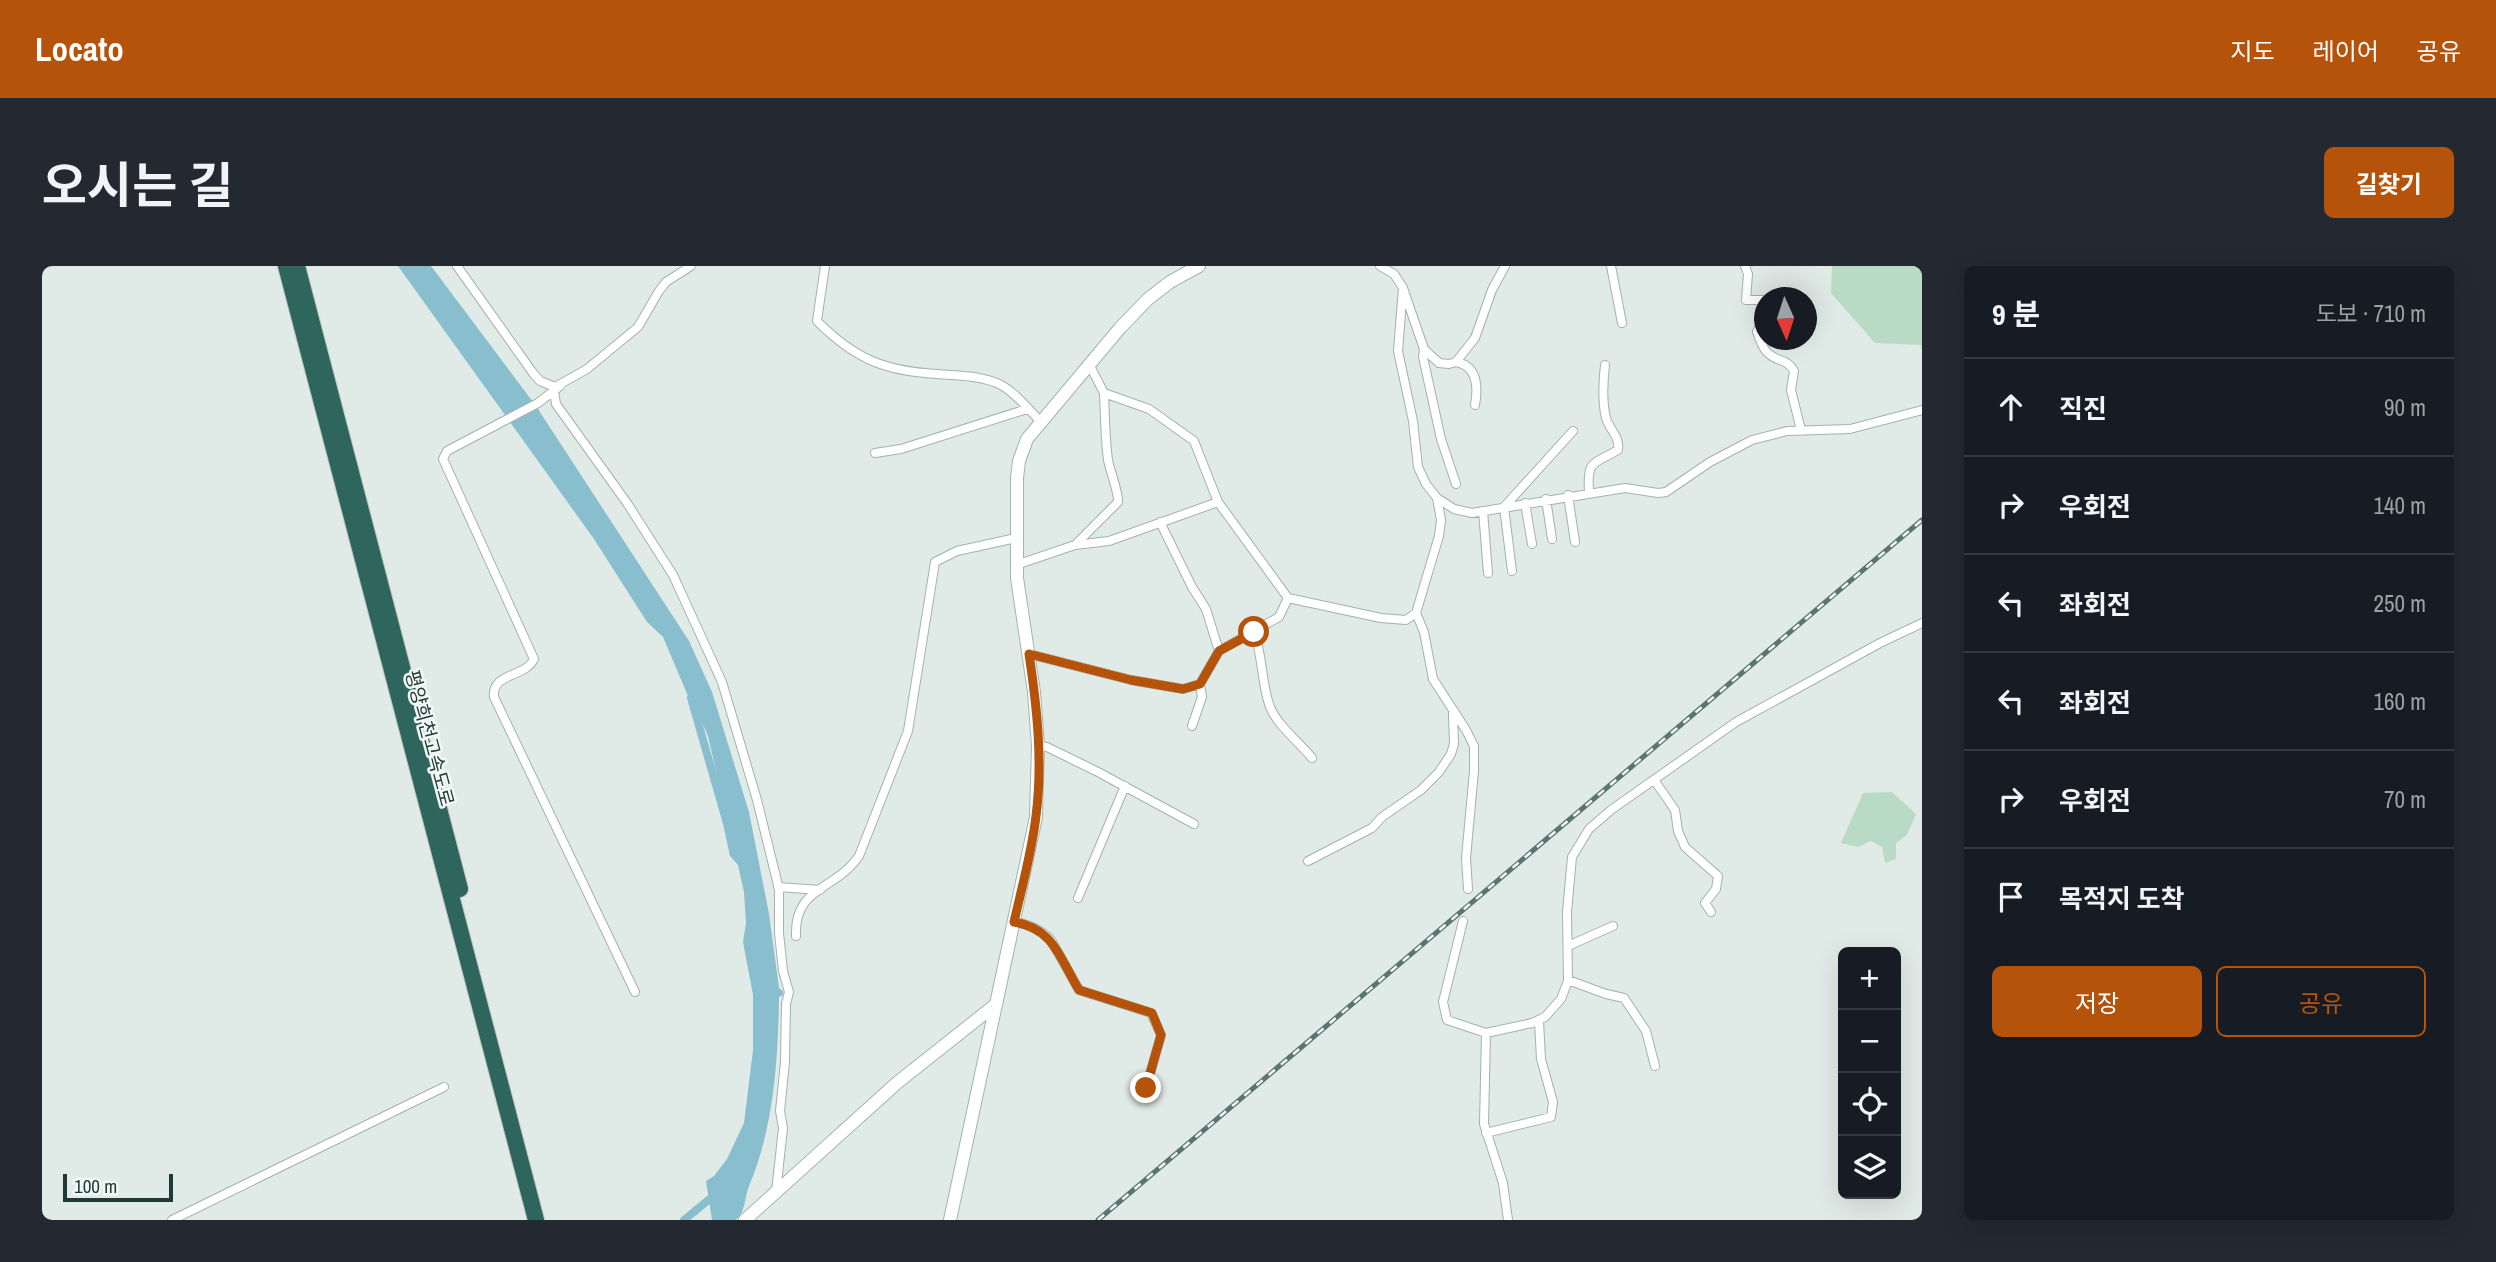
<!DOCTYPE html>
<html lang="ko">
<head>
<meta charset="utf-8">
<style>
  :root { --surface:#171b24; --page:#242831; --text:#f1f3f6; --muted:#9ea1a6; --line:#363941; --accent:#b45309 }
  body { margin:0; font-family:"Archivo Narrow","Noto Sans KR",sans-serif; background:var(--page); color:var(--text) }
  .controls { position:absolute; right:21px; bottom:21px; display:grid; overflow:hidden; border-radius:10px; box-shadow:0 7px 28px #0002 }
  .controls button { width:63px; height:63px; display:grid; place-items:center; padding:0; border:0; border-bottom:2px solid var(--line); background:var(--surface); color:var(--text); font:35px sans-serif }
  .compass { position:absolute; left:1712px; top:21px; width:63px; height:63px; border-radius:50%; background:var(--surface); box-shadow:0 7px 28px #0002; rotate:177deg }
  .scale { position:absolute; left:21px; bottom:18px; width:110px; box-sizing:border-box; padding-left:7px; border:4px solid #213a35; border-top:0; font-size:19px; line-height:24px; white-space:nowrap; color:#213a35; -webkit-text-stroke:5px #f0f7f4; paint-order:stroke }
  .stop { position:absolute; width:21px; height:21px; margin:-16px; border:5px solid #b45309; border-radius:50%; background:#fff }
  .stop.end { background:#b45309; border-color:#fff; box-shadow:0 2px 7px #0008 }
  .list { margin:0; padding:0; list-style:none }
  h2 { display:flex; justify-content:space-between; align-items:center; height:91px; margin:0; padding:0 28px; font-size:30px }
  h2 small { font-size:23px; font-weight:400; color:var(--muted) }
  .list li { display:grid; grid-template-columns:46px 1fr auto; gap:21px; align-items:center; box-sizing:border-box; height:98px; padding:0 28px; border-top:2px solid var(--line) }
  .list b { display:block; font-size:26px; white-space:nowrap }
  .list em { font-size:23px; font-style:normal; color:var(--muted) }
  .actions { display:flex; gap:14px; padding:21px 28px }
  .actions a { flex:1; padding:16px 0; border:2px solid var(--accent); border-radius:10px; text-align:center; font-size:24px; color:var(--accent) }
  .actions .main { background:var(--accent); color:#fff }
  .icon { flex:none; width:38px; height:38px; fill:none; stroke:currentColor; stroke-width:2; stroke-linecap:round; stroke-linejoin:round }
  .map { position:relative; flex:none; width:1880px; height:954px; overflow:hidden; border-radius:10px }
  header { display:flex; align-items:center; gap:42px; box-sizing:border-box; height:98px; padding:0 35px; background:var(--accent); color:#fff }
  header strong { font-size:33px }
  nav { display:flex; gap:38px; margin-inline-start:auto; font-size:24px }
  .intro { display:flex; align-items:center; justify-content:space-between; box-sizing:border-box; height:168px; padding:0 42px }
  h1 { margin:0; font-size:49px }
  .button { padding:18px 32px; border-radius:10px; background:var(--accent); color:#fff; font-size:24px; font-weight:700 }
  main { display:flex; gap:42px; padding:0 42px }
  aside { flex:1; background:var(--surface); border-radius:10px; box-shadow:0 7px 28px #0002 }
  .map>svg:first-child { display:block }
</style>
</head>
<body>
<header>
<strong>Locato</strong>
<nav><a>지도</a><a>레이어</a><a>공유</a></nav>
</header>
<div class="intro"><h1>오시는 길</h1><a class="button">길찾기</a></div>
<main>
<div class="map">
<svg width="1880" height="954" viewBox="0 0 1880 954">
  <rect width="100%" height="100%" fill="#e0eae6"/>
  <path fill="#b9dbc5" d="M1790,0H1880V84L1879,79L1833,77L1789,27Z
    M1850,526L1874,548L1865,569L1854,577V593L1843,597L1840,581L1829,575L1816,581L1799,577L1821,527Z"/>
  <path fill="#89bece" d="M356,0H389L494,140L647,375L670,426L707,546L727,648L737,722L741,725V729L737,731C736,794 732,861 707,920C702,932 704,945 694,954H670L664,915L672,910L685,893L702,857L711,784V729L701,676L704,657L702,626L696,599L688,590L680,553L679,526L666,470L654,443L646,435V430L621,371L605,356L552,273Z"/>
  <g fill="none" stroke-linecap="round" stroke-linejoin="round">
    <path stroke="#89bece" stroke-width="8" d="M649,432L684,554
      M642,954L675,927"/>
    <g stroke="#a3b2ad" stroke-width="10">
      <path id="street" d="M415,0L491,107L498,115L513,121L545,103L596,61L617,25L624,16L649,0
        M783,0L775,55C813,93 842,105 895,108C917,110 939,109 959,119C974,127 987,144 999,156
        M1338,0L1352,8L1361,22L1382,83L1397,97L1407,98L1414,96L1433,72L1450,24L1463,0
        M1569,0L1580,57
        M1703,0L1706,8L1704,34H1722
        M1722,52L1715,66C1718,73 1720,83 1727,88C1736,96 1746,93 1752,105L1749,124L1759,164
        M1382,83L1381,91L1399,173L1414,218
        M1414,96C1436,100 1436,122 1433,139
        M1047,98L1062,127L1107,143L1152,175L1176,236L1246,332L1339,352L1364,354L1374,347L1397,270L1399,254L1395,232L1384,218L1376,201L1371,155L1356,85L1361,22
        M518,120L496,137L405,185L401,193L492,393C484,411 449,407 452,431L593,726
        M512,125L514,138L585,237L631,309L680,416L715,534L737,623V667L741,705L747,726L744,738L743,796L738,845L741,862L734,926
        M833,187L859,183L985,143
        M1547,226C1545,194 1550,199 1576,184C1578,170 1568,165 1564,152C1560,135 1561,116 1563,99
        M1526,229L1533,276
        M1395,232L1412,243L1430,247L1583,222L1616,227L1624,226L1668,196L1710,174L1745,165L1808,163L1880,144
        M1504,233L1510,273
        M1483,237L1490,278
        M1441,245L1446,307
        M1118,256L1150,321L1164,343L1177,385
        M1033,279L1076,236C1077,227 1068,205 1066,194C1063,172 1063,149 1062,127
        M974,299L1033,279L1067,275L1176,236
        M1470,305L1462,241L1531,165
        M1374,347L1382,366L1391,413L1424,464L1432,480V505L1424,592L1426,623
        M1212,366C1221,390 1219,417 1228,441C1236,460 1257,476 1270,492
        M987,388L1089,414L1141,423L1158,418
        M1150,460L1160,431L1158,418L1177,385L1237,351L1246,332
        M996,480L1005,481L1056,506L1152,558
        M1612,514L1633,544L1636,565L1643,581L1676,610L1674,623L1663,637L1669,646
        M1266,595L1330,562L1340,551L1379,524L1397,506L1409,488L1412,478L1411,448
        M736,621L778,624
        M1036,632L1083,520
        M1421,655L1401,736L1405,754L1444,767L1490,757L1503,751L1519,733L1526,715L1525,646L1530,591L1547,563L1569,544L1694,456L1838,377L1880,357
        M972,656C987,658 998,663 1009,674L1037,724L1109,747L1119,769L1104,822
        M754,670C752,620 793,625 817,590L866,465L893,296L915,285L974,272
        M1526,680L1571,660
        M1526,714L1564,728L1582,732L1604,765L1613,800
        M1444,767L1442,858L1461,917L1466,954
        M1444,867L1509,851L1511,836L1499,793L1497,755
        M130,954L402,821"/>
    </g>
    <g stroke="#9fb6af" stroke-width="14">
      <path id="secondary" d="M703,954L856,816L952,740
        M908,954L994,551L996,480L992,426L975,312V212L977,195L985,173L1078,62L1106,33L1128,16L1157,0"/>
    </g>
    <g stroke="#bcc4c2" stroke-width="18">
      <path id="highway" d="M244,0L494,954
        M255,0L418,623"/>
    </g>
    <use href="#street" stroke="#fff" stroke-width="8"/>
    <use href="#secondary" stroke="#fff" stroke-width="12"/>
    <use href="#highway" stroke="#2e655d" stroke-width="16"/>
    <g stroke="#5b7670" stroke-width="5">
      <path id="rail" d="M1056,954L1880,254"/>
    </g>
    <use href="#rail" stroke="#f0f7f4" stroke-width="2.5" stroke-dasharray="8" stroke-linecap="butt"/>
  </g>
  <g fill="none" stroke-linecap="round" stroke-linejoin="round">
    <path stroke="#b45309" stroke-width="9" d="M1104,822L1119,769L1110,747L1037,724C1018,693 1012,662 972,656C980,621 990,585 994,550C1001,496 995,441 987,388L1089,414L1141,423L1158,418L1177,385L1212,366"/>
  </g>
  <g text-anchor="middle" stroke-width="5" stroke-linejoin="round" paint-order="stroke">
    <g font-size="19" fill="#213a35" stroke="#f0f7f4">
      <text transform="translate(388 472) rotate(75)" y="7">평양희천고속도로</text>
    </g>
  </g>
</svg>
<div class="controls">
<button>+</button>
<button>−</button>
<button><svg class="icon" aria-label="locate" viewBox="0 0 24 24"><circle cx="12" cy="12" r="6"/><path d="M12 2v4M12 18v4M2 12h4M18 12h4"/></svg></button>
<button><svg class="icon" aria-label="layers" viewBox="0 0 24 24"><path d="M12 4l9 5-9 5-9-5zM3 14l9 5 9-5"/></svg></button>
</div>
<svg class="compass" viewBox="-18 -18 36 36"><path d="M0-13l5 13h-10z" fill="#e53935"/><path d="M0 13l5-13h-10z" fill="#9ea1a6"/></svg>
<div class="scale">100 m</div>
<div class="stop" style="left:1212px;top:366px"></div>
<div class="stop end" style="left:1104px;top:822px"></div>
</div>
<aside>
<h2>9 분<small>도보 · 710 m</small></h2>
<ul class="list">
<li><svg class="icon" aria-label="ahead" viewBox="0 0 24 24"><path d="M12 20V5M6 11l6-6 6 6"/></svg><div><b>직진</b></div><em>90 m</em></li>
<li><svg class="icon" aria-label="right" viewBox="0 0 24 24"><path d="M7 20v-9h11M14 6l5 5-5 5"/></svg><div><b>우회전</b></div><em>140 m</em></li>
<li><svg class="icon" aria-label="left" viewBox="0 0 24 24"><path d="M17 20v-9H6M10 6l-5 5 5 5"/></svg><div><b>좌회전</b></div><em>250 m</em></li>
<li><svg class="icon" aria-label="left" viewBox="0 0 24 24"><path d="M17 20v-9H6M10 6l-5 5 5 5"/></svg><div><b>좌회전</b></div><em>160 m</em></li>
<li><svg class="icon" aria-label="right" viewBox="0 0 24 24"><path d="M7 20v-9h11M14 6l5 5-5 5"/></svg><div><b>우회전</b></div><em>70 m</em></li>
<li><svg class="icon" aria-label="arrive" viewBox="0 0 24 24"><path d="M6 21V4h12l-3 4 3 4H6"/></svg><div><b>목적지 도착</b></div></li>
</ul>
<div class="actions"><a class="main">저장</a><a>공유</a></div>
</aside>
</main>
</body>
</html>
